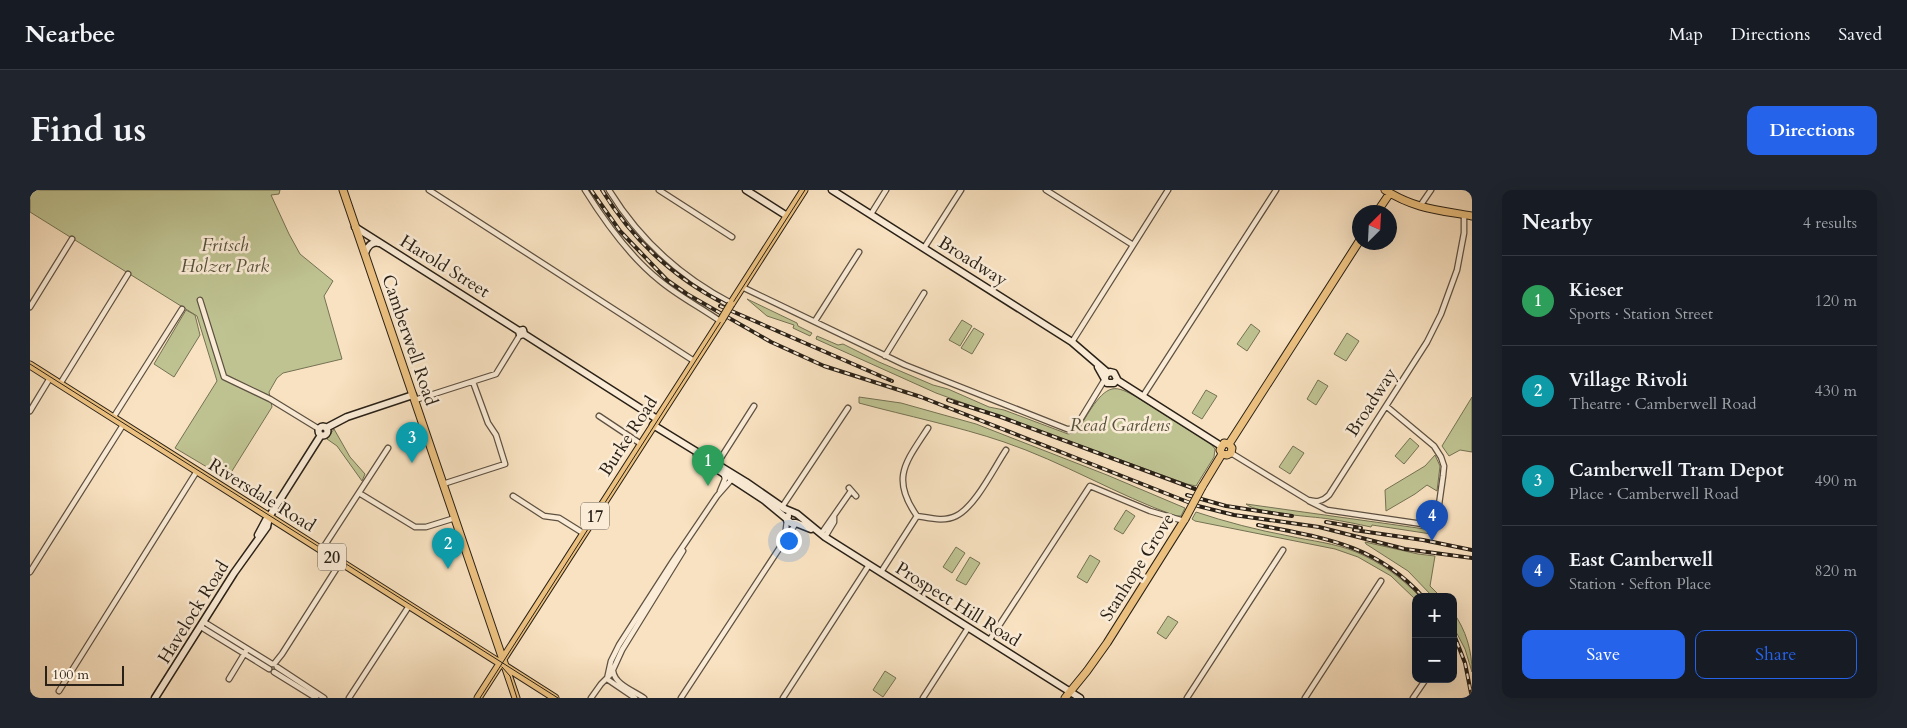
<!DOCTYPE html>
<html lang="en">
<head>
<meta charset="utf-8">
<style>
  :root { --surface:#171b24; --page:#20242c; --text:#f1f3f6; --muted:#9ea1a6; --line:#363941; --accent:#2563eb }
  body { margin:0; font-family:Cardo,serif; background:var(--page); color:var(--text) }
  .controls { position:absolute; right:15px; bottom:15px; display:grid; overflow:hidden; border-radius:10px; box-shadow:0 5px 20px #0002 }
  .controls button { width:45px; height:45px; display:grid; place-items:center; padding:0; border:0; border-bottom:1px solid var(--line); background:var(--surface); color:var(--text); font:25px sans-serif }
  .compass { position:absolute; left:1322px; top:15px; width:45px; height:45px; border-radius:50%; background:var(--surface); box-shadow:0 5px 20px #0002; rotate:24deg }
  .scale { position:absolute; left:15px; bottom:12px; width:79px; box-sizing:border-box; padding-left:5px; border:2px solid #292117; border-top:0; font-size:14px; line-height:18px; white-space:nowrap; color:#292117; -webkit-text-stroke:4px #fbecd7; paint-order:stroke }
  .you { position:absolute; left:758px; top:350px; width:18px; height:18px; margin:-12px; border:4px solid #fff; border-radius:50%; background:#1a73e8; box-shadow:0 0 0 8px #1a73e833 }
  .badge { display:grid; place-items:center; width:32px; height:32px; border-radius:50%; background:var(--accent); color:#fff; font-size:16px; font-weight:700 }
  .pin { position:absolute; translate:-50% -41px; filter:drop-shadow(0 1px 2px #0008) }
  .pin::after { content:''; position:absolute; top:26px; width:18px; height:15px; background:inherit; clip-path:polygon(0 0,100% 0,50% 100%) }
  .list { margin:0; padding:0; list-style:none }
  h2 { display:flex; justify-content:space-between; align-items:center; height:65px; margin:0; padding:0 20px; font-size:21px }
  h2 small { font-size:16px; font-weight:400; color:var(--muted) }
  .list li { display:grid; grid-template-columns:32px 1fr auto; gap:15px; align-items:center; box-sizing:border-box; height:90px; padding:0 20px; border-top:1px solid var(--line) }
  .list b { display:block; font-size:19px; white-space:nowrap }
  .list p { margin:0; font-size:16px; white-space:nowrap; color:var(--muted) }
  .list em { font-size:16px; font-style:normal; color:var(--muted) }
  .actions { display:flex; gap:10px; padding:15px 20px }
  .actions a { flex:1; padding:11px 0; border:1px solid var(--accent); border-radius:10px; text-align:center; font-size:18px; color:var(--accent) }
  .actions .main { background:var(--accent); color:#fff }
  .map { position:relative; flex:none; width:1442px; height:508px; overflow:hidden; border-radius:10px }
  header { display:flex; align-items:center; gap:30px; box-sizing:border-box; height:70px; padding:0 25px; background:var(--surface); border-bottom:1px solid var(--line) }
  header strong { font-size:24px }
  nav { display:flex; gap:28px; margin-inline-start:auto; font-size:18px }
  .intro { display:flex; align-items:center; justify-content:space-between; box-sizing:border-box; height:120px; padding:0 30px }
  h1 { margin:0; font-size:35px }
  .button { padding:12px 22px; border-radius:10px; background:var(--accent); color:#fff; font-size:18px; font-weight:700 }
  main { display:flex; gap:30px; padding:0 30px }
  aside { flex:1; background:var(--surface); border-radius:10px; box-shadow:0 5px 20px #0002 }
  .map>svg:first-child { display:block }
</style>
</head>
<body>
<header>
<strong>Nearbee</strong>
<nav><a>Map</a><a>Directions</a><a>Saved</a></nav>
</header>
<div class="intro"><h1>Find us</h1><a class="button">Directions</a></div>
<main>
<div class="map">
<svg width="1442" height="508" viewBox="0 0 1442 508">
  <rect width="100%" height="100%" fill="#f9e2c1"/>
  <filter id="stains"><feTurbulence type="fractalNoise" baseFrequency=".004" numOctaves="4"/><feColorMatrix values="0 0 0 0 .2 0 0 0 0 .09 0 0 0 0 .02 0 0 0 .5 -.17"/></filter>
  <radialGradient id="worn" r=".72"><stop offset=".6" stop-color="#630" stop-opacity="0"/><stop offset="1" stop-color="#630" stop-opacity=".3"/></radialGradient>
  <path fill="#bfc392" stroke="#747254" d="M0,0H250L249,4L241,5L259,44L270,64L303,91L294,106L312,169L253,183L247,188L239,202L242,217L197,289L145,258L187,191L167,126L0,22Z
    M717,109L767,133L768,136L782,143L780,146L763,138L764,135L737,126Z
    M156,120L165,125L170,145L144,187L124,174Z
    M932,130L942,136L930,156L919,150Z
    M1221,134L1230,141L1217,161L1207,154Z
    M944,138L954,144L942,164L931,158Z
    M1317,143L1329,151L1316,171L1304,164Z
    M787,146L808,155L813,154L849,172L903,195L918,199L959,217L974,220L1038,244L1047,242C1054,231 1068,202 1082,199C1089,197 1099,203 1105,206L1181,254L1185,259L1184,267L1166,296L1157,294L906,203L786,149Z
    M1288,190L1298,196L1286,215L1277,209Z
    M1176,200L1187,206L1172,229L1162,223Z
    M829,207L871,213L946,234L1077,285L1155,318L1151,326H1146C1087,305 1033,272 974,252C927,236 877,226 829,213Z
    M1442,207V262L1430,260L1419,266L1412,256Z
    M304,239L320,267L335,284L332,291L307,256L297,249Z
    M1380,248L1389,256L1374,274L1365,266Z
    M1263,256L1274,263L1260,284L1249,277Z
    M1405,265L1410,276L1407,301L1397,295L1385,304L1356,321L1355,300L1395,276Z
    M1216,314L1402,340L1401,344L1342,335L1341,337C1327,334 1313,331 1299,329C1281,326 1228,324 1216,314Z
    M1096,320L1105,326L1093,344L1084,339Z
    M1166,322C1196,332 1227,340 1259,346C1281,351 1305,353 1326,362C1350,372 1371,387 1389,406L1385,409L1361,386L1328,367L1305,359L1165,331L1162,329Z
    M1335,352L1388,364L1405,366L1400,396L1411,407H1403L1378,381L1336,354Z
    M926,357L935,363L922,383L913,377Z
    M1060,365L1070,371L1057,393L1047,387Z
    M940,367L950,373L936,395L926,390Z
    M1423,422C1436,440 1442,461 1442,482L1435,459L1423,436Z
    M1138,426L1148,432L1136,449L1127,443Z
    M855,481L866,488L853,507L843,500Z"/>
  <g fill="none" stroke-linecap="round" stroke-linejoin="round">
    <g stroke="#5d5142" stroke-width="7">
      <path id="street" d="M399,0L664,171
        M555,0C575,32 599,66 629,90C648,106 670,117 690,131
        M579,0C609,49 651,87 701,113
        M629,0L702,47
        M1016,0L1103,55
        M1390,16L1401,0
        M841,24L856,0
        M894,58L931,0
        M712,97L875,175L1037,239H1042L1047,235L1075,189
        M170,110L194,187L240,209L289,239
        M0,117L42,49
        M785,131L829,62
        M1042,152L1138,0
        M855,166L894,103
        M30,194L98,84
        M1113,206L1246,0
        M385,210L466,184L490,145
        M0,221L20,188
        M569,226L611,254
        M83,228L152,119
        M898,238C876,272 860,288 887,326C900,328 914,332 926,326C945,317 964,278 976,260
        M1201,263L1278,310C1286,312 1292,312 1299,305L1397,152L1411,124L1427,80L1434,43V25
        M687,274L724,216
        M413,294L475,274L466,245L458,233L443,192
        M819,298L826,306
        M690,301L695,289L694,285
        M329,303L385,337H396L425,328
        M483,306L514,326L529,328L553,343
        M1279,311L1297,320L1406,336L1413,286L1414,276L1411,267L1404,256L1356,216
        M752,317L818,218
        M791,344L821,301
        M755,347L757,330
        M795,347L804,332V326
        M291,361L358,258
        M0,382L93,235
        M851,382L887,326
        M174,432L242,474
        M171,437L239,479
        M959,451L1060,296L1120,321L1154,331
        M244,474L252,464L310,373
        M247,477L294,508
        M583,481C585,495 604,501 614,508
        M244,482L286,508
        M199,489L216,461
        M577,489L581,471L589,455L643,371L687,306L702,289
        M577,489L605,508
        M29,501L167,281
        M319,508L379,416
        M561,508L571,494L581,484L592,460L653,361
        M651,508L766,333
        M753,508L839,375
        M893,508L938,438
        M1157,508L1253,360
        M1275,508L1351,391
        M1383,508L1396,489"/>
    </g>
    <g stroke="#292117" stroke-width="9">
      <path id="secondary" d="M716,0L757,26
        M802,0L1042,152L1078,183
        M325,37L489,141
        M335,63C337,57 342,51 349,53
        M494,144L490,145L489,141L493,140L494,144L627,229
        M1068,177L1077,193H1084L1087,189L1084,183L1080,182L1076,184L1075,188
        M1087,190L1191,256
        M623,235L716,292L755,319L767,324L795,347L1050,508
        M288.5 241a4.5 4.5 0 1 1 9 0a4.5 4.5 0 1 1-9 0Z
        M296,238L317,227L383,205
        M667,265L673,270L734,310L757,329
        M758,326L757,330L761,333H766L781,339
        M228,345L236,330L239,327L291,245
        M125,508L204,383L237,337L239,327"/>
    </g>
    <g stroke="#292117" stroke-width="9">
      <path id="primary" d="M313,0L486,508
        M1355,0C1385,19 1408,20 1442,26
        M1347,22L1360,3
        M701,114L774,0
        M0,175L525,508
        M1199,254L1330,50
        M1192,264L1190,260L1194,253L1199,254
        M1192,264L1197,265L1201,263L1202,258L1199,254
        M1172,297L1192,264
        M448,508L692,129
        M1035,508L1057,481L1077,453L1155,329"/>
    </g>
    <use href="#street" stroke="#fbecd7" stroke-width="4.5"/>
    <use href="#secondary" stroke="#fbecd7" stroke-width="6"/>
    <use href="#primary" stroke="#ecc180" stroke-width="7"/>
    <path stroke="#292117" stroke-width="1" d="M0,174L528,508
      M472,477L480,486L487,508
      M450,508L775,0"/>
    <g stroke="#292117" stroke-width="4">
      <path id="rail" d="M561,0L590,41L637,90L657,104L741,152L794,176L891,207L1168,316L1204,325L1289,337L1375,359L1442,368
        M572,0C603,51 646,90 699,116
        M690,116L862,191
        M918,210L971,227L1165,299
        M1157,305L1196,316L1262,326
        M1296,332L1331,338
        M1228,335C1294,348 1345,354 1393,407
        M1324,340L1393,350L1442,360
        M1423,442L1435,473L1442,508"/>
    </g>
    <use href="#rail" stroke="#fbecd7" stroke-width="2" stroke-dasharray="5.5" stroke-linecap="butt"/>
    <g stroke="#292117" stroke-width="9" stroke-linecap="butt">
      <path id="primary-bridge" d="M692,129L701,114
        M1155,329L1172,297"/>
    </g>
    <use href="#primary-bridge" stroke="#ecc180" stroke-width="7"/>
  </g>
  <g text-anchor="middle" stroke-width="5" stroke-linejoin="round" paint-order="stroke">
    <g fill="#fbecd7" stroke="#685e51" stroke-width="1">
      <rect x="551" y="312.5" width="28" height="27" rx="4"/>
      <rect x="288" y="353.5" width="28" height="27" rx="4"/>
    </g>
    <g font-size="16" font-weight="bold" fill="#292117">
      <text x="565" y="332">17</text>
      <text x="302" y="373">20</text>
    </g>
    <g font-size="18" font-style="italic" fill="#56523c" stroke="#fbecd7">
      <text x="195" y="61">Fritsch<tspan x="195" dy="21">Holzer Park</tspan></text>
      <text x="1090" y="241">Read Gardens</text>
    </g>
    <g font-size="18" fill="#292117" stroke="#fbecd7">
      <text transform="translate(943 71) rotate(32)" y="6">Broadway</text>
      <text transform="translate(415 76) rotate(32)" y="6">Harold Street</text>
      <text transform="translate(380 150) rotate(71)" y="6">Camberwell Road</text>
      <text transform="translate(1341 212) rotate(-57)" y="6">Broadway</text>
      <text transform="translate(598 246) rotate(-57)" y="6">Burke Road</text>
      <text transform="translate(232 305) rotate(32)" y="6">Riversdale Road</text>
      <text transform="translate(1107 377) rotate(-58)" y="6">Stanhope Grove</text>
      <text transform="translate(928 414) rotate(32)" y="6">Prospect Hill Road</text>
      <text transform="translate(163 422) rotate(-58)" y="6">Havelock Road</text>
    </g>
  </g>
  <rect width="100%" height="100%" filter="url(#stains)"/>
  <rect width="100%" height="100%" fill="url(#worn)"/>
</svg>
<div class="controls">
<button>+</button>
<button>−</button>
</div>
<svg class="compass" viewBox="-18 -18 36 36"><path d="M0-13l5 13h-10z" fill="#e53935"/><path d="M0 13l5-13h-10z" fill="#9ea1a6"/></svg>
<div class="scale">100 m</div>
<div class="you"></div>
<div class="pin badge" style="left:678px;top:296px;background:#2e9e5b">1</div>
<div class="pin badge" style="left:418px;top:379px;background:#0f9aa8">2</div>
<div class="pin badge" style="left:382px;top:273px;background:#0f9aa8">3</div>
<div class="pin badge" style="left:1402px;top:351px;background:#1a4fb4">4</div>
</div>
<aside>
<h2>Nearby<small>4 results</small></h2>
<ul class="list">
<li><span class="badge" style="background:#2e9e5b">1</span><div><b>Kieser</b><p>Sports · Station Street</p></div><em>120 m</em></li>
<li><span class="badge" style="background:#0f9aa8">2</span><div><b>Village Rivoli</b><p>Theatre · Camberwell Road</p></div><em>430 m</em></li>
<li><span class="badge" style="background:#0f9aa8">3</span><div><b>Camberwell Tram Depot</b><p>Place · Camberwell Road</p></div><em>490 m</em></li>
<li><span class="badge" style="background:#1a4fb4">4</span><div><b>East Camberwell</b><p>Station · Sefton Place</p></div><em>820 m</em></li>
</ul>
<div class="actions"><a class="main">Save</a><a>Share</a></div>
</aside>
</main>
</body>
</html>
